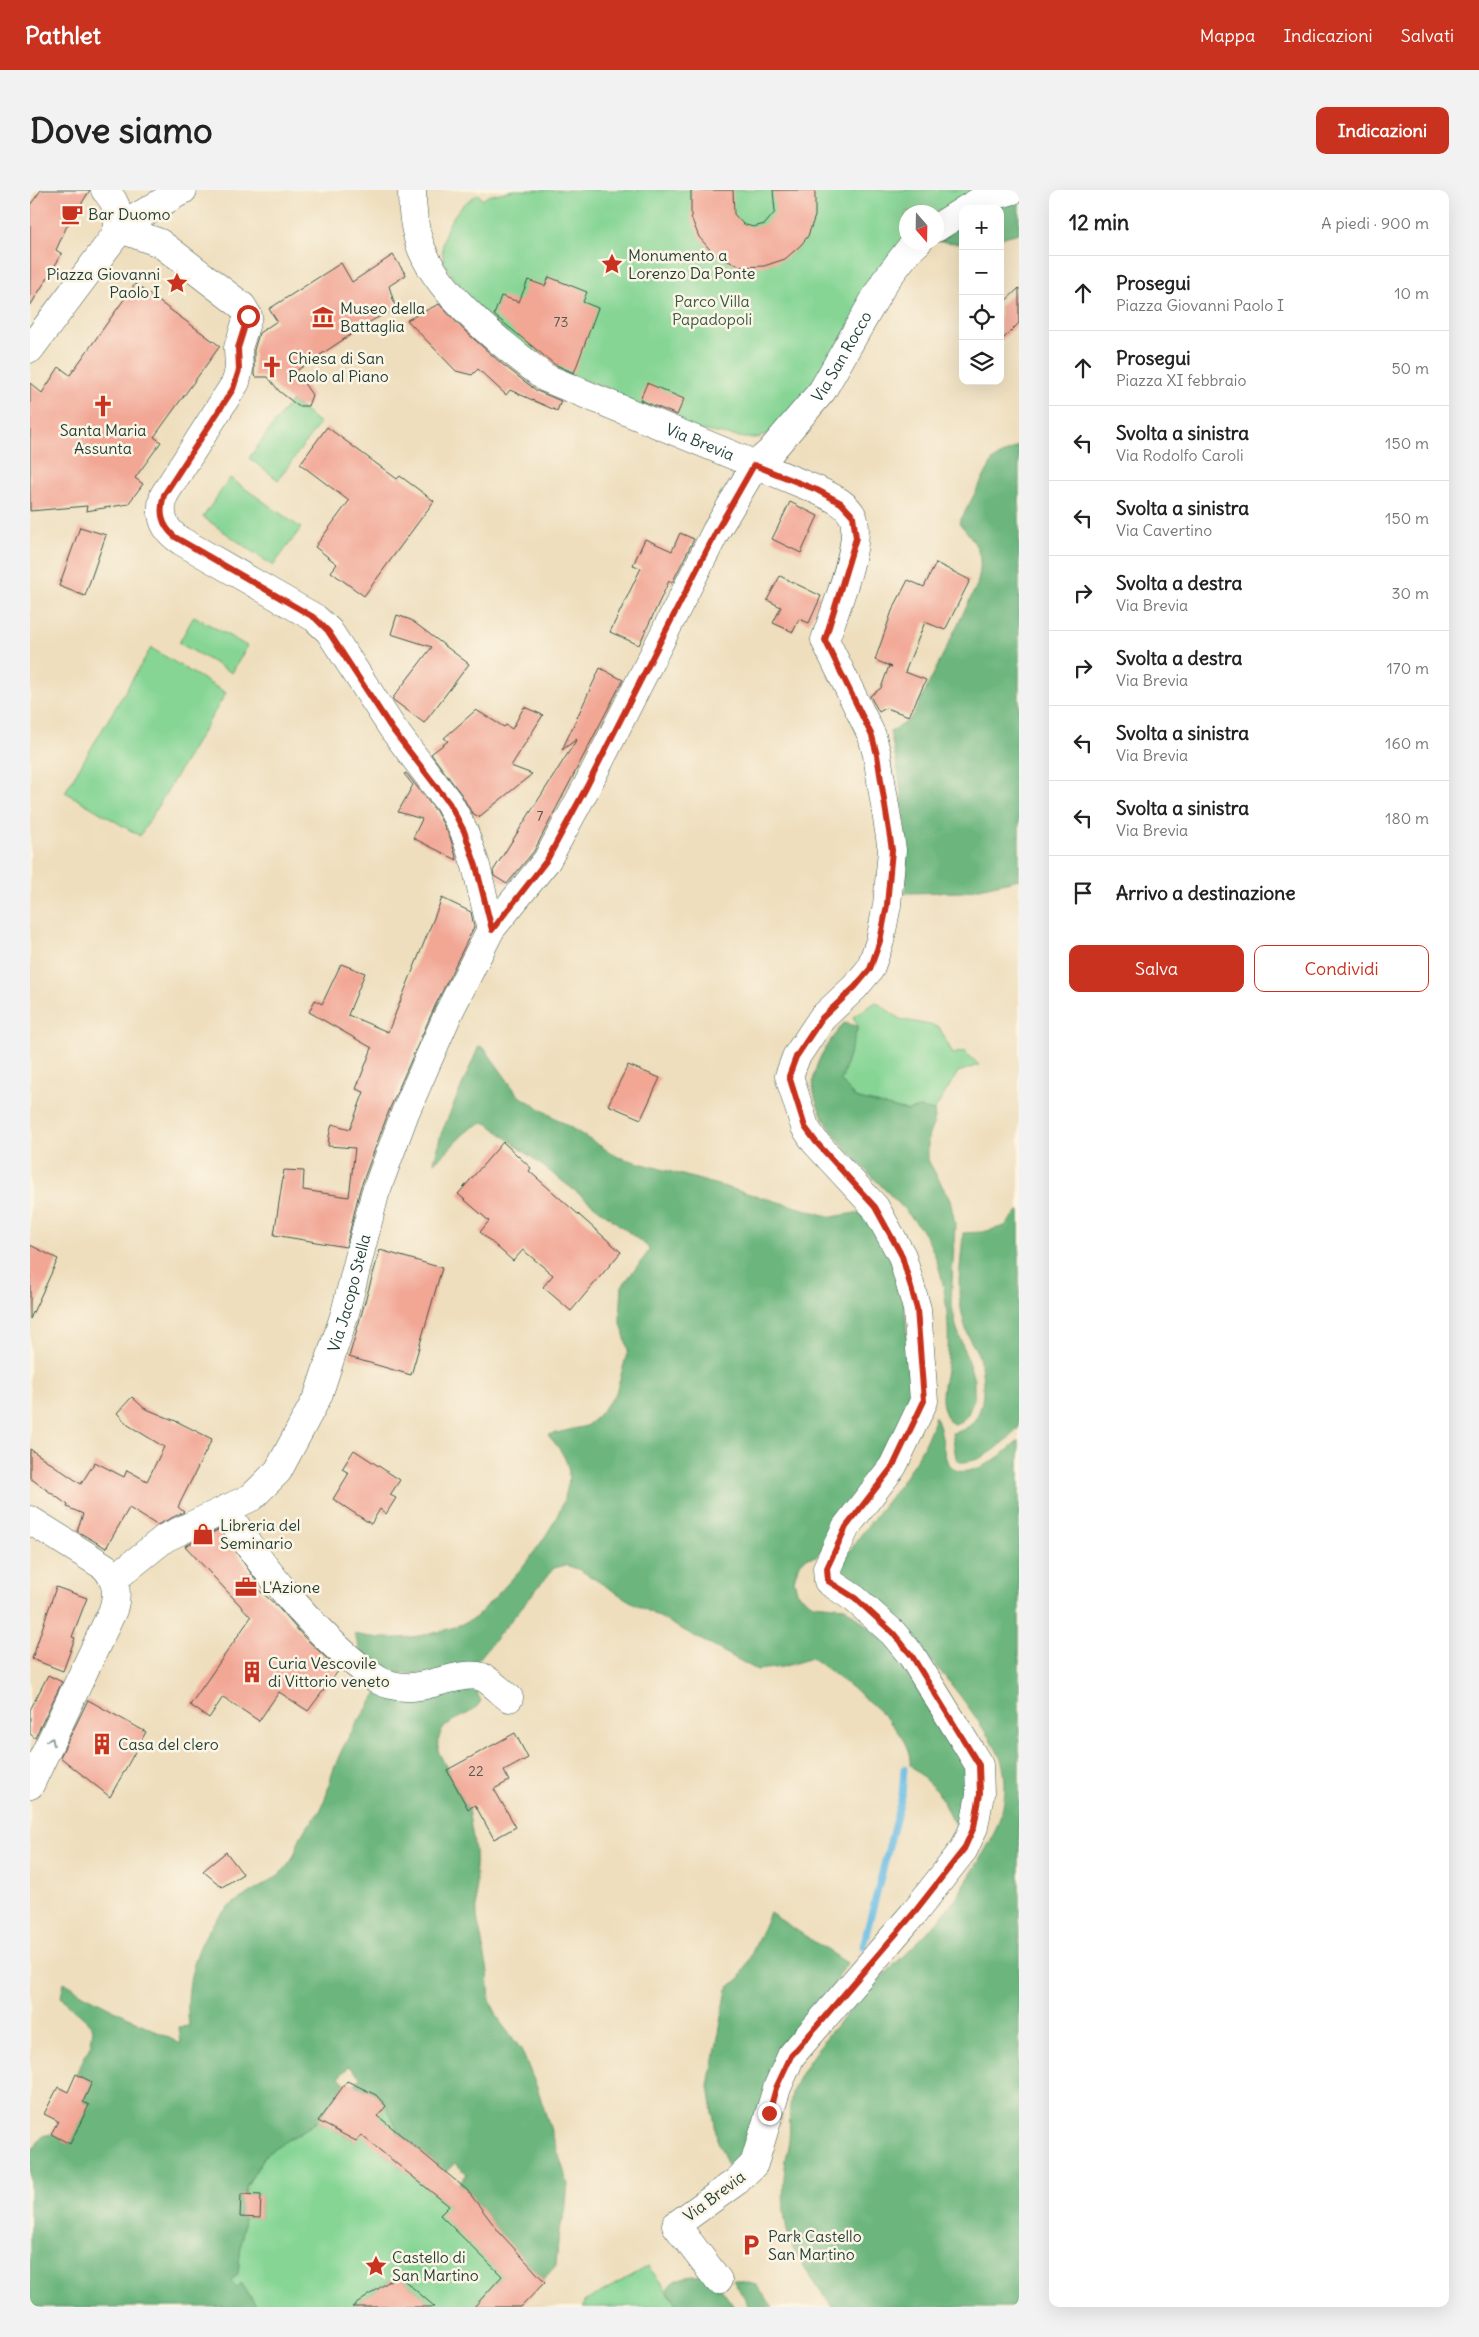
<!DOCTYPE html>
<html lang="it">
<head>
<meta charset="utf-8">
<style>
  :root { --surface:#fff; --page:#f2f2f2; --text:#222; --muted:#767676; --line:#e0e0e0; --accent:#c8321e }
  body { margin:0; font-family:Delius,sans-serif; background:var(--page); color:var(--text) }
  .controls { position:absolute; right:15px; top:15px; display:grid; overflow:hidden; border-radius:10px; box-shadow:0 5px 20px #0002 }
  .controls button { width:45px; height:45px; display:grid; place-items:center; padding:0; border:0; border-bottom:1px solid var(--line); background:var(--surface); color:var(--text); font:25px sans-serif }
  .compass { position:absolute; left:869px; top:15px; width:45px; height:45px; border-radius:50%; background:var(--surface); box-shadow:0 5px 20px #0002; rotate:160deg }
  .stop { position:absolute; width:15px; height:15px; margin:-11px; border:4px solid #c8321e; border-radius:50%; background:#fff }
  .stop.end { background:#c8321e; border-color:#fff; box-shadow:0 1px 5px #0008 }
  .list { margin:0; padding:0; list-style:none }
  h2 { display:flex; justify-content:space-between; align-items:center; height:65px; margin:0; padding:0 20px; font-size:21px }
  h2 small { font-size:16px; font-weight:400; color:var(--muted) }
  .list li { display:grid; grid-template-columns:32px 1fr auto; gap:15px; align-items:center; box-sizing:border-box; height:75px; padding:0 20px; border-top:1px solid var(--line) }
  .list b { display:block; font-size:19px; white-space:nowrap }
  .list p { margin:0; font-size:16px; white-space:nowrap; color:var(--muted) }
  .list em { font-size:16px; font-style:normal; color:var(--muted) }
  .actions { display:flex; gap:10px; padding:15px 20px }
  .actions a { flex:1; padding:11px 0; border:1px solid var(--accent); border-radius:10px; text-align:center; font-size:18px; color:var(--accent) }
  .actions .main { background:var(--accent); color:#fff }
  .icon { flex:none; width:28px; height:28px; fill:none; stroke:currentColor; stroke-width:2; stroke-linecap:round; stroke-linejoin:round }
  .map { position:relative; flex:none; width:989px; height:2117px; overflow:hidden; border-radius:10px }
  header { display:flex; align-items:center; gap:30px; box-sizing:border-box; height:70px; padding:0 25px; background:var(--accent); color:#fff }
  header strong { font-size:24px }
  nav { display:flex; gap:28px; margin-inline-start:auto; font-size:18px }
  .intro { display:flex; align-items:center; justify-content:space-between; box-sizing:border-box; height:120px; padding:0 30px }
  h1 { margin:0; font-size:35px }
  .button { padding:12px 22px; border-radius:10px; background:var(--accent); color:#fff; font-size:18px; font-weight:700 }
  main { display:flex; gap:30px; padding:0 30px }
  aside { flex:1; background:var(--surface); border-radius:10px; box-shadow:0 5px 20px #0002 }
  .map>svg:first-child { display:block }
</style>
</head>
<body>
<header>
<strong>Pathlet</strong>
<nav><a>Mappa</a><a>Indicazioni</a><a>Salvati</a></nav>
</header>
<div class="intro"><h1>Dove siamo</h1><a class="button">Indicazioni</a></div>
<main>
<div class="map">
<svg width="989" height="2117" viewBox="0 0 989 2117">
  <rect width="100%" height="100%" fill="#fcf5e5"/>
  <filter id="ink" filterUnits="userSpaceOnUse"><feTurbulence type="fractalNoise" baseFrequency=".02" numOctaves="2"/><feDisplacementMap in="SourceGraphic" scale="10" xChannelSelector="R" yChannelSelector="G"/><feConvolveMatrix kernelMatrix="1 2 1 2 8 2 1 2 1" color-interpolation-filters="sRGB"/></filter>
  <filter id="wash" filterUnits="userSpaceOnUse"><feTurbulence type="fractalNoise" baseFrequency=".0096" numOctaves="4" result="noise"/><feDisplacementMap in="SourceGraphic" scale="20" xChannelSelector="R" yChannelSelector="G"/><feGaussianBlur stdDeviation="1.12" result="paint"/><feColorMatrix in="noise" values="0 0 0 0 0 0 0 0 0 0 0 0 0 0 0 0 0 1.4 0 .05"/><feComposite in="paint" operator="in"/></filter>
  <g filter="url(#wash)">
    <rect width="100%" height="100%" fill="#eedebd"/>
    <path fill="#86d595" stroke="#528964" d="M483,0H958L906,22H876V51L767,216L747,240L728,248H715L652,237L584,203L583,200L528,181L530,173C518,169 500,165 490,158C473,143 427,97 417,78C403,51 424,16 449,4L452,10L458,6Z
      M261,211L290,233L248,290L219,268Z
      M200,288L271,338L243,376L173,327Z
      M164,426L217,456L202,483L149,453Z
      M121,458L196,503L110,646L35,602Z
      M846,812L870,829L909,837L923,864L935,861L949,875L928,882L904,921L890,918L877,921L825,908L811,891L828,836L823,827Z
      M356,1916L369,1943L352,1962L419,2016L430,2043L472,2086L444,2117H405L368,2085L322,2117H227L212,2094L207,2098L201,2092L208,2083L214,2027L230,2028L231,2005L215,2004L216,1997L236,1964L288,1931L326,1951Z
      M618,2076L649,2117H552L554,2112Z"/>
    <path fill="#6cb67e" stroke="#467a59" d="M989,4V43L970,48V19H949Z
      M933,27V54L907,51Z
      M989,255V689L932,702L875,703C879,650 872,594 860,542L879,530L886,520L947,395C955,366 948,354 929,333L963,270Z
      M814,833L828,836L811,891L825,908L877,921L890,918L904,921L905,929L898,947V970L920,1010L925,1033L921,1111L926,1136L944,1189V1209L938,1224L933,1230L925,1234L920,1232C906,1211 914,1196 917,1174C921,1136 916,1080 896,1047C870,1003 774,940 784,886C787,867 802,848 814,833Z
      M449,856L455,859L488,905L588,967L802,1027L837,1021L873,1091L881,1206L875,1228L861,1257L787,1366L776,1368L768,1376L764,1390L768,1404L783,1414L815,1417L867,1461L944,1585L930,1640L921,1629L908,1602L880,1575C884,1537 809,1489 782,1468L752,1477L727,1480L598,1410L550,1380L536,1375L524,1378L439,1481L415,1484L367,1483L332,1464L324,1444C364,1453 406,1447 443,1429C450,1425 456,1416 462,1410C490,1382 538,1328 539,1285C539,1270 528,1256 518,1245L556,1236L567,1227L586,1203L598,1160L590,1129L592,1096L619,1061L618,1057L457,933C436,933 422,961 404,972L411,944Z
      M989,1020V1237C975,1253 953,1273 930,1272L926,1268L922,1243C958,1238 956,1194 949,1167C947,1161 943,1155 940,1150C935,1138 932,1125 930,1113C927,1091 932,1065 933,1043L953,1042L975,1036Z
      M905,1226C914,1243 911,1256 917,1271C929,1299 977,1263 989,1250V2117H802C790,2100 777,2083 767,2066C749,2035 752,1990 758,1957C762,1937 756,1914 765,1895C794,1836 865,1777 911,1728C926,1710 938,1689 950,1669C968,1640 980,1611 973,1576C970,1563 960,1549 952,1537C913,1476 862,1429 807,1382C837,1326 887,1289 905,1226Z
      M424,1494L445,1499L451,1511C437,1534 406,1524 408,1561L438,1619L445,1660L447,1727L458,1782L460,1811L471,1833L491,1859L508,1900L538,1994L535,2023L529,2041L526,2075L513,2090L470,2043L437,2000L429,1994L437,1984L425,1973L416,1982L369,1943L356,1916L346,1905L324,1894L330,1887L319,1876L309,1887L315,1893L288,1931L236,1964L216,1996L215,2004H211L210,2027H214L208,2083L201,2092L207,2098L211,2093L227,2117H0V1965L12,1946L21,1944L40,1954L53,1912L62,1892L46,1884L61,1854L63,1838C54,1826 41,1819 31,1807L34,1792L55,1805L151,1854L149,1837L159,1836C154,1795 166,1742 201,1715C219,1701 248,1692 261,1671C266,1663 267,1654 271,1646C276,1636 286,1629 291,1619C298,1605 299,1590 305,1576C315,1549 331,1527 347,1504Z
      M740,1723L817,1773L754,1877L723,1962L698,1976L687,1949L679,1896L697,1799L711,1787Z
      M671,2085L685,2090L704,2117H649L637,2099C644,2087 657,2087 671,2085Z
      M703,2089L726,2095L743,2117H719Z"/>
    <g fill="none" stroke-linecap="round" stroke-linejoin="round">
      <path stroke="#69bde5" stroke-width="7" d="M833,1756L872,1606L874,1579"/>
    </g>
    <g id="blocks">
      <path fill="#f2a694" d="M11,0H60L36,38L26,60L32,64L0,116V15Z
        M661,0H703L704,24L713,34L723,37L735,34L745,22L743,0H785V26L778,46L771,55L755,69L734,76L713,77L692,69L683,63L669,47L661,27Z
        M363,65L376,85L359,96L366,119L343,130L266,181L282,205L278,216H268L249,201L238,187H226L224,185V160L229,143L247,131L239,119L311,73L322,92Z
        M519,87L557,102L553,112L568,118L544,183L524,174L464,125L471,106L489,112L498,90L515,96Z
        M105,94L190,156L124,247L131,252L105,288L113,294L98,314L56,321L57,316L0,321V193L12,203L29,177L40,185Z
        M989,98V133L970,152V116Z
        M409,114L436,142L472,174L507,201L531,211L527,221L480,200L476,205L448,179L442,185L426,181L377,130Z
        M617,193L654,209L647,225L610,210Z
        M297,237L367,289L370,286L404,311L334,406L301,382L307,374L285,357L319,311L270,274Z
        M760,312L788,326L771,363L742,349Z
        M50,337L76,345L55,406L29,396Z
        M650,343L664,349L642,393L639,391L609,455L580,442L611,378L603,375L615,349L642,361Z
        M906,373L940,390L915,440L895,432L875,482L896,490L879,526L856,518L849,522L840,506L851,498L859,476L862,477L845,470L862,421L878,390L894,397Z
        M750,386L791,406L779,433L769,429L763,442L743,433L751,417L737,410Z
        M367,425L381,430L439,474L394,533L362,509L402,457L361,444Z
        M570,478L593,490L504,661L477,694L464,686L463,681L547,549L532,560Z
        M494,517L513,525L481,576L502,584L449,627L442,623L431,604L401,564L418,551L414,548L446,520L474,537L476,535L482,539Z
        M376,583L406,621L420,647L427,670L383,648L392,629L368,622L383,595L374,584Z
        M412,708L441,722L444,737L405,816L360,918L330,999L316,1057L244,1045L254,980L274,981L273,1000L319,1007L325,958L298,956L299,946L302,934L320,939L334,902L326,899L342,858L279,822L285,810L292,814L311,774L335,783L318,825L358,842Z
        M598,875L630,888L611,929L578,915Z
        M473,952L501,978L499,981L591,1062L541,1121L513,1097L523,1085L493,1060L483,1071L450,1042L459,1031L428,1004Z
        M0,1055L28,1069L0,1129Z
        M350,1060L412,1078L381,1185L319,1167Z
        M102,1207L114,1218L148,1232L182,1249L148,1317L154,1322L127,1335L99,1318L76,1358L47,1341L53,1324L37,1317L38,1315L0,1288V1259L51,1294L65,1272L94,1287L97,1280L117,1291L134,1257L98,1235L87,1223Z
        M324,1260L370,1290L360,1305L366,1308L356,1324L350,1319L341,1334L303,1309L319,1283L312,1279Z
        M190,1339L228,1393L224,1396L245,1414L273,1446L309,1480L278,1521L249,1502L229,1531L193,1507L179,1528L160,1515L221,1427L155,1356Z
        M26,1397L57,1408L42,1447L45,1448L33,1481L2,1469Z
        M18,1485L32,1492L5,1548L0,1544V1520Z
        M58,1510L116,1542L80,1607L30,1567Z
        M485,1543L498,1568L474,1581L479,1591L464,1599L486,1637L464,1649L445,1615L438,1619L417,1580Z
        M196,1662L213,1684L192,1697L173,1681Z
        M46,1884L62,1892L53,1912L59,1915L40,1954L21,1944L28,1931L14,1924L28,1897L38,1902Z
        M317,1891L346,1905L356,1916L348,1926L437,2000L470,2043L515,2092L491,2117H444L472,2086L410,2025L419,2016L331,1945L326,1951L288,1931Z
        M211,2004L231,2005L230,2028L210,2027Z
        M368,2085L405,2117H322Z"/>
    </g>
  </g>
  <g filter="url(#ink)">
    <use href="#blocks" fill-opacity="0" stroke="#3e5549" stroke-width="1"/>
    <g fill="none" stroke-linecap="round" stroke-linejoin="round">
      <g stroke="#3e5549" stroke-width="29">
        <g id="minor">
          <path id="s1" d="M382,0C382,20 384,41 392,60C412,108 475,157 516,188L787,300C799,306 817,313 823,327C833,352 804,423 795,450L842,546L847,565L862,660L857,715L850,751L840,779L825,797L792,828L766,867L759,886L775,937L785,952L845,1017L872,1066L887,1119L894,1211L863,1276L816,1337L797,1378L798,1391L825,1409L863,1443L882,1466L921,1529L949,1575L950,1604L944,1637L934,1659L883,1724L761,1866L747,1898L724,1974L707,1991L646,2035L688,2090"/>
          <path d="M936,19L953,9L983,0"/>
          <path d="M88,38L130,53L212,116L218,126L208,158L209,179L206,192L134,305C128,326 134,340 151,351L285,428L299,441L363,539L419,613L434,641L446,676L461,739"/>
          <path d="M88,38L153,0"/>
          <path d="M906,38L933,21"/>
          <path d="M0,159L85,46C92,28 88,14 75,0"/>
          <path d="M196,1319C227,1374 294,1455 347,1489C354,1494 368,1497 376,1497C395,1499 433,1480 452,1487C461,1491 471,1502 479,1508"/>
          <path d="M0,1330L75,1377C87,1391 88,1403 83,1420L0,1595"/>
          <path id="s2" d="M84,1389L135,1348L222,1307L248,1281L288,1206L315,1123L345,1004L375,923L419,822L461,739L517,670L556,598L686,341L725,275L740,262L792,201L855,91L878,61L888,52"/>
        </g>
      </g>
      <use href="#minor" stroke="#fff" stroke-width="28"/>
    </g>
    <defs><path id="oneway-chevron" d="M-2-3.5L2.5 0L-2 3.5" fill="none" stroke-width="1.6" stroke-linecap="round" stroke-linejoin="round" transform="scale(1.25)"/></defs>
    <use stroke="#8f9e9a" href="#oneway-chevron" transform="translate(21 1551) rotate(-64)"/>
  </g>
  <g fill="none" stroke-linecap="round" stroke-linejoin="round" filter="url(#ink)">
    <path stroke="#c8321e" stroke-width="6" d="M218,126L208,158L209,180L203,199L134,305C129,322 131,335 145,347L285,428L298,441L362,539L419,613L434,641L446,676L462,740L517,670L556,598L686,342L724,275L787,300L811,313L823,326L826,348L795,450L842,546L847,565L862,660L857,715L850,751L840,779L825,797L792,828L766,867L759,886L775,937L786,952L845,1017L872,1066L887,1119L894,1211L863,1276L816,1337L797,1378L798,1391L825,1408L863,1443L882,1466L949,1575L950,1604L944,1637L934,1659L883,1724L761,1866L746,1898L739,1923"/>
  </g>
  <defs>
    <g id="cafe-bare" transform="scale(1.725)"><path d="M-5.5-4.5H6V0H3Q3 3.5 0 3.5H-2.5Q-5.5 3.5-5.5 0ZM3-3.2v2h1.7v-2ZM-6 4.5H4V6H-6Z" fill="#c8321e" stroke="#fcf5e5" stroke-width="2.5" paint-order="stroke"/></g>
    <g id="sight-bare" transform="scale(1.725)"><path d="M0-6L1.8-2.2L6-1.7L2.9 1.2L3.7 5.4L0 3.3L-3.7 5.4L-2.9 1.2L-6-1.7L-1.8-2.2Z" fill="#c8321e" stroke="#fcf5e5" stroke-width="2.5" paint-order="stroke"/></g>
    <g id="museum-bare" transform="scale(1.725)"><path d="M0-6L6-3V-2H-6V-3ZM-5-1h2V3h-2ZM-1-1h2V3h-2ZM3-1h2V3H3ZM-6 4H6V6H-6Z" fill="#c8321e" stroke="#fcf5e5" stroke-width="2.5" paint-order="stroke"/></g>
    <g id="church-bare" transform="scale(1.725)"><path d="M-1.2-6h2.4v3.5h3.3v2.4h-3.3V6h-2.4V-.1h-3.3v-2.4h3.3Z" fill="#c8321e" stroke="#fcf5e5" stroke-width="2.5" paint-order="stroke"/></g>
    <g id="shop-bare" transform="scale(1.725)"><path d="M-5-2.5h2.3a2.7 3.5 0 0 1 5.4 0H5L5.5 6h-11ZM-1.5-2.5h3a1.5 2.3 0 0 0-3 0Z" fill="#c8321e" stroke="#fcf5e5" stroke-width="2.5" paint-order="stroke"/></g>
    <g id="office-bare" transform="scale(1.725)"><path d="M-6-3h4V-5.5h4V-3h4V5H-6ZM-1-4.5V-3h2v-1.5ZM-6 0V1H6V0Z" fill="#c8321e" stroke="#fcf5e5" stroke-width="2.5" paint-order="stroke"/></g>
    <g id="building-bare" transform="scale(1.725)"><path d="M-4-6H4V6H1V3H-1V6H-4ZM-2.5-4.3h1.7v1.8h-1.7ZM.8-4.3h1.7v1.8H.8ZM-2.5-1h1.7V.8h-1.7ZM.8-1h1.7V.8H.8Z" fill="#c8321e" stroke="#fcf5e5" stroke-width="2.5" paint-order="stroke"/></g>
    <g id="parking-bare" transform="scale(1.725)"><path d="M-3.5-5.5H1a3.5 3.5 0 0 1 0 7H-1V5.5H-3.5ZM-1-3.4V-.6H.8a1.4 1.4 0 0 0 0-2.8Z" fill="#c8321e" stroke="#fcf5e5" stroke-width="2.5" paint-order="stroke"/></g>
  </defs>
  <g fill-rule="evenodd">
    <use href="#cafe-bare" x="42" y="24"/>
    <use href="#sight-bare" x="582" y="74"/>
    <use href="#sight-bare" x="147" y="93"/>
    <use href="#museum-bare" x="293" y="127"/>
    <use href="#church-bare" x="242" y="177"/>
    <use href="#church-bare" x="73" y="216"/>
    <use href="#shop-bare" x="173" y="1344"/>
    <use href="#office-bare" x="216" y="1397"/>
    <use href="#building-bare" x="222" y="1482"/>
    <use href="#building-bare" x="72" y="1554"/>
    <use href="#parking-bare" x="721" y="2055"/>
    <use href="#sight-bare" x="346" y="2076"/>
  </g>
  <g text-anchor="middle" stroke-width="5" stroke-linejoin="round" paint-order="stroke">
    <g font-size="14" fill="#54574c">
      <text x="531" y="137">73</text>
      <text x="510" y="631">7</text>
      <text x="446" y="1586">22</text>
    </g>
    <g font-size="16" fill="#1f3d34" stroke="#fcf5e5" text-anchor="start">
      <text x="58" y="30">Bar Duomo</text>
      <text x="598" y="71">Monumento a<tspan x="598" dy="18">Lorenzo Da Ponte</tspan></text>
      <text x="130" y="90" text-anchor="end">Piazza Giovanni<tspan x="130" dy="18">Paolo I</tspan></text>
      <text x="310" y="124">Museo della<tspan x="310" dy="18">Battaglia</tspan></text>
      <text x="258" y="174">Chiesa di San<tspan x="258" dy="18">Paolo al Piano</tspan></text>
      <text x="73" y="246" text-anchor="middle">Santa Maria<tspan x="73" dy="18">Assunta</tspan></text>
      <text x="190" y="1341">Libreria del<tspan x="190" dy="18">Seminario</tspan></text>
      <text x="232" y="1403">L'Azione</text>
      <text x="238" y="1479">Curia Vescovile<tspan x="238" dy="18">di Vittorio veneto</tspan></text>
      <text x="88" y="1560">Casa del clero</text>
      <text x="738" y="2052">Park Castello<tspan x="738" dy="18">San Martino</tspan></text>
      <text x="362" y="2073">Castello di<tspan x="362" dy="18">San Martino</tspan></text>
    </g>
    <g font-size="16" fill="#345b47" stroke="#fcf5e5">
      <text x="682" y="117">Parco Villa<tspan x="682" dy="18">Papadopoli</tspan></text>
    </g>
    <g font-size="16" fill="#1f3d34" stroke="#fcf5e5">
      <text dy="6" stroke="none"><textPath href="#s2" startOffset="1458">Via San Rocco</textPath></text>
      <text dy="6" stroke="none"><textPath href="#s1" startOffset="408">Via Brevia</textPath></text>
      <text dy="6" stroke="none"><textPath href="#s2" startOffset="391">Via Jacopo Stella</textPath></text>
      <text transform="translate(684 2006) rotate(-37)" y="6">Via Brevia</text>
    </g>
  </g>
</svg>
<div class="controls">
<button>+</button>
<button>−</button>
<button><svg class="icon" aria-label="locate" viewBox="0 0 24 24"><circle cx="12" cy="12" r="6"/><path d="M12 2v4M12 18v4M2 12h4M18 12h4"/></svg></button>
<button><svg class="icon" aria-label="layers" viewBox="0 0 24 24"><path d="M12 4l9 5-9 5-9-5zM3 14l9 5 9-5"/></svg></button>
</div>
<svg class="compass" viewBox="-18 -18 36 36"><path d="M0-13l5 13h-10z" fill="#e53935"/><path d="M0 13l5-13h-10z" fill="#767676"/></svg>
<div class="stop" style="left:218px;top:126px"></div>
<div class="stop end" style="left:739px;top:1923px"></div>
</div>
<aside>
<h2>12 min<small>A piedi · 900 m</small></h2>
<ul class="list">
<li><svg class="icon" aria-label="ahead" viewBox="0 0 24 24"><path d="M12 20V5M6 11l6-6 6 6"/></svg><div><b>Prosegui</b><p>Piazza Giovanni Paolo I</p></div><em>10 m</em></li>
<li><svg class="icon" aria-label="ahead" viewBox="0 0 24 24"><path d="M12 20V5M6 11l6-6 6 6"/></svg><div><b>Prosegui</b><p>Piazza XI febbraio</p></div><em>50 m</em></li>
<li><svg class="icon" aria-label="left" viewBox="0 0 24 24"><path d="M17 20v-9H6M10 6l-5 5 5 5"/></svg><div><b>Svolta a sinistra</b><p>Via Rodolfo Caroli</p></div><em>150 m</em></li>
<li><svg class="icon" aria-label="left" viewBox="0 0 24 24"><path d="M17 20v-9H6M10 6l-5 5 5 5"/></svg><div><b>Svolta a sinistra</b><p>Via Cavertino</p></div><em>150 m</em></li>
<li><svg class="icon" aria-label="right" viewBox="0 0 24 24"><path d="M7 20v-9h11M14 6l5 5-5 5"/></svg><div><b>Svolta a destra</b><p>Via Brevia</p></div><em>30 m</em></li>
<li><svg class="icon" aria-label="right" viewBox="0 0 24 24"><path d="M7 20v-9h11M14 6l5 5-5 5"/></svg><div><b>Svolta a destra</b><p>Via Brevia</p></div><em>170 m</em></li>
<li><svg class="icon" aria-label="left" viewBox="0 0 24 24"><path d="M17 20v-9H6M10 6l-5 5 5 5"/></svg><div><b>Svolta a sinistra</b><p>Via Brevia</p></div><em>160 m</em></li>
<li><svg class="icon" aria-label="left" viewBox="0 0 24 24"><path d="M17 20v-9H6M10 6l-5 5 5 5"/></svg><div><b>Svolta a sinistra</b><p>Via Brevia</p></div><em>180 m</em></li>
<li><svg class="icon" aria-label="arrive" viewBox="0 0 24 24"><path d="M6 21V4h12l-3 4 3 4H6"/></svg><div><b>Arrivo a destinazione</b></div></li>
</ul>
<div class="actions"><a class="main">Salva</a><a>Condividi</a></div>
</aside>
</main>
</body>
</html>
